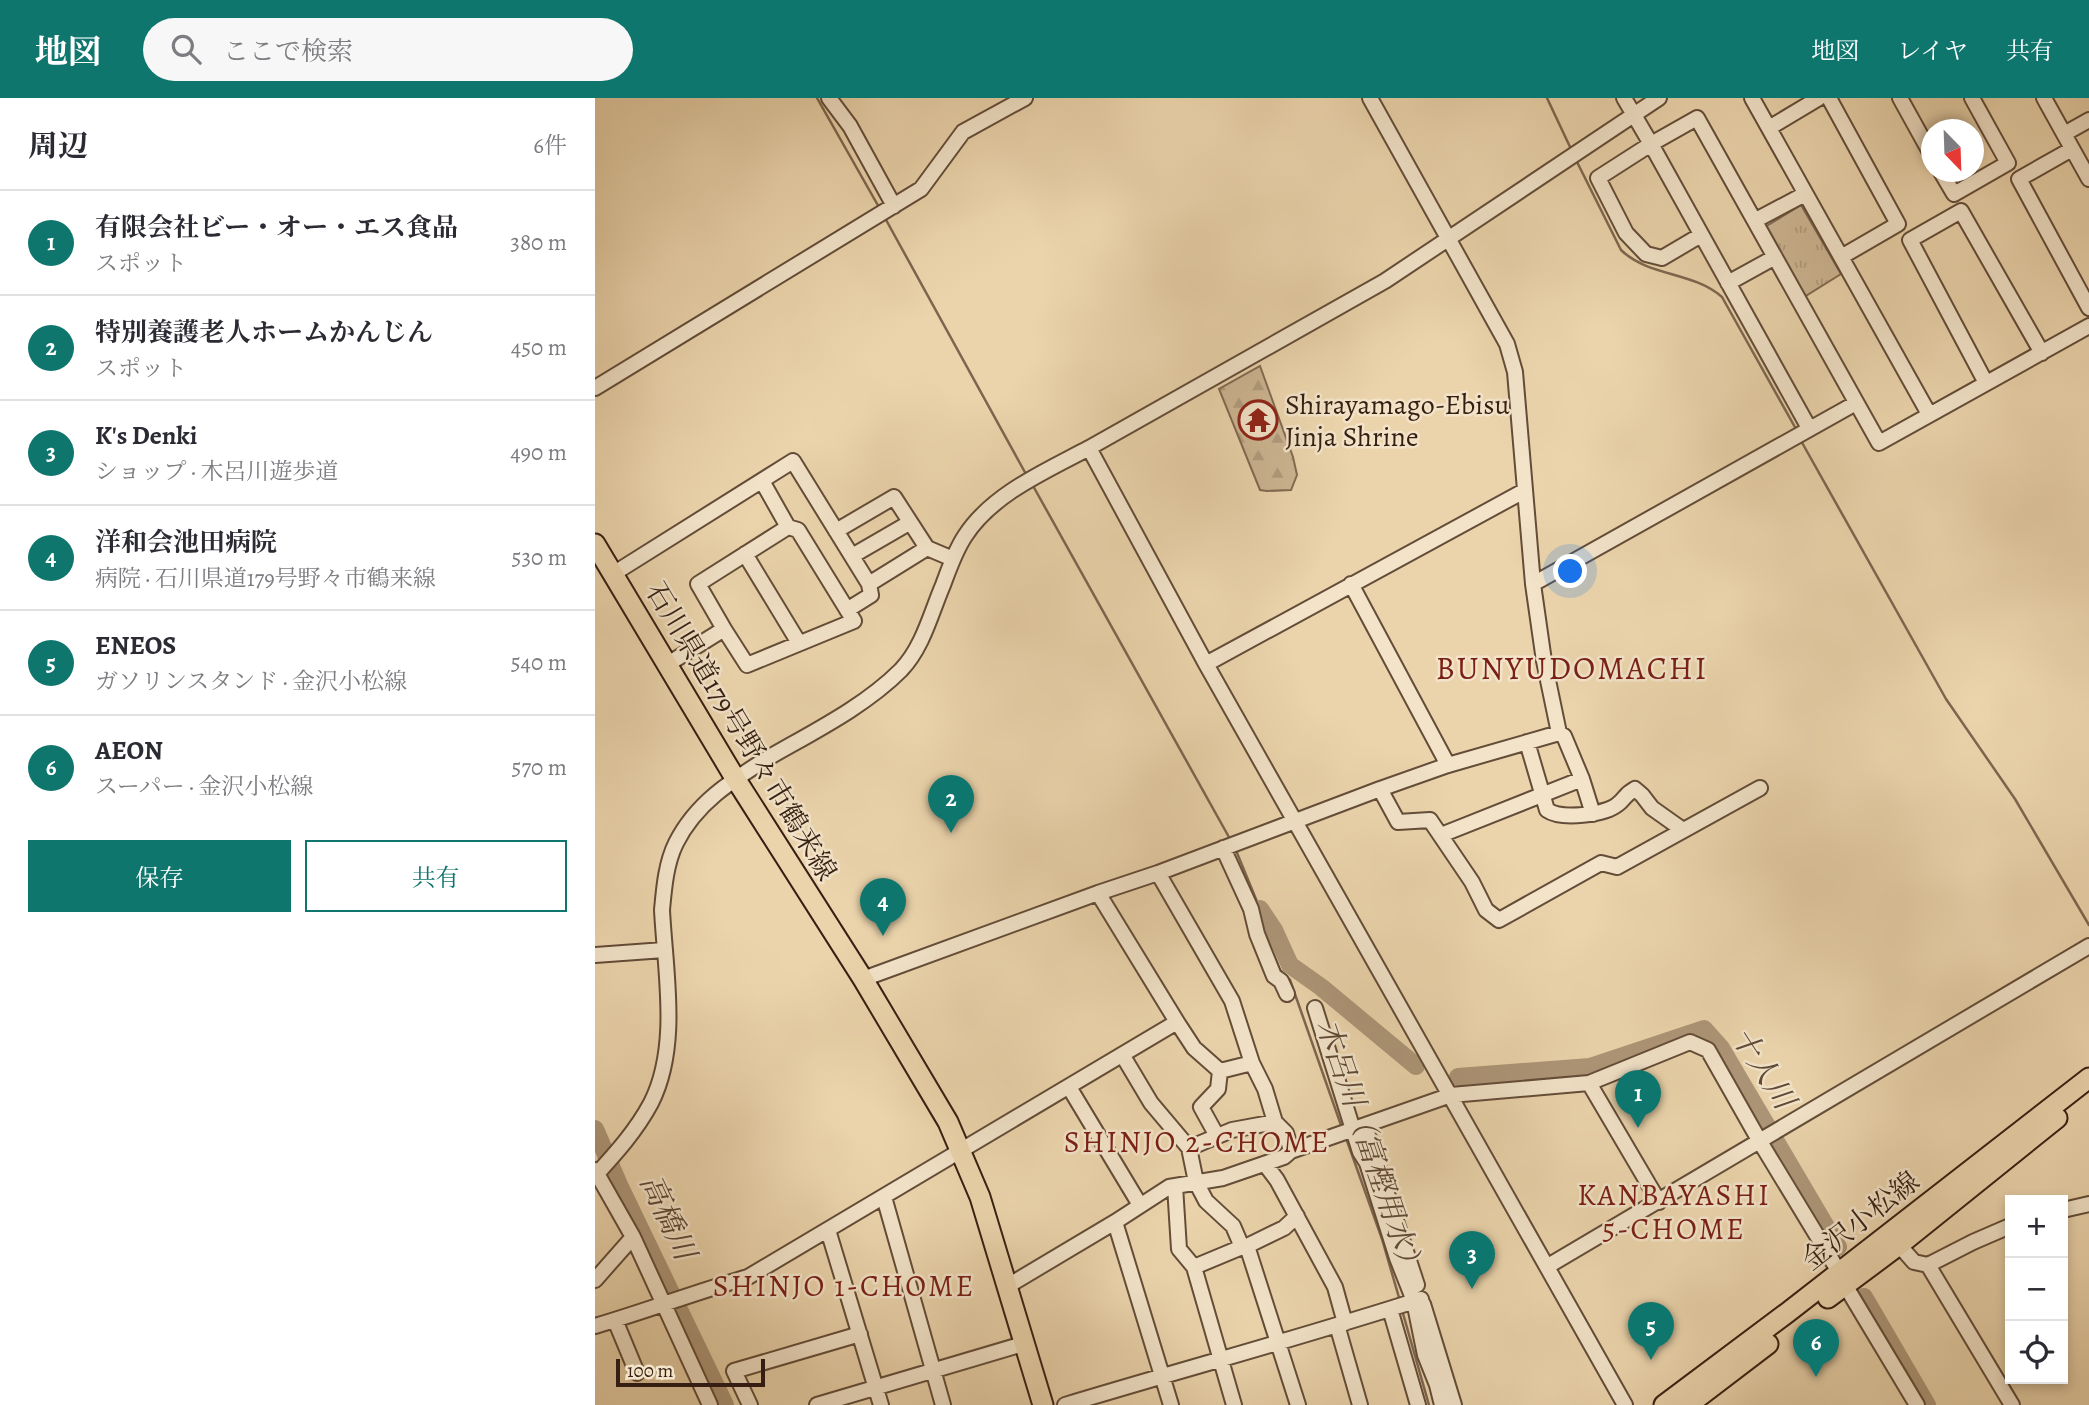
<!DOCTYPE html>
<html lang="ja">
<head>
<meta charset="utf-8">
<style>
  :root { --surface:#fff; --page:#f7f7f7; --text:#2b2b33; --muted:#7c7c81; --line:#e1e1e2; --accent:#0f766e }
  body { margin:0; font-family:Alegreya,"Noto Serif JP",serif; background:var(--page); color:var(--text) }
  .controls { position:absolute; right:21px; bottom:21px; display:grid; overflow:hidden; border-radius:0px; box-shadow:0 4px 10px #0003 }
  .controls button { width:63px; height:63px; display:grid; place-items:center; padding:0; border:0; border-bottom:2px solid var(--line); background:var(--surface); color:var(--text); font:35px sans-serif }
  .compass { position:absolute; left:1326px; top:21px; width:63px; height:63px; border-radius:50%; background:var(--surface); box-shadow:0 4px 10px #0003; rotate:157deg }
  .scale { position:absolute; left:21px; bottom:18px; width:149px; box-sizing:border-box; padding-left:7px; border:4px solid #361f12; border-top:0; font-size:19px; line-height:24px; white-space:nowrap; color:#361f12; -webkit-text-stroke:5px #f2e3c9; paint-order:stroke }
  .you { position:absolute; left:976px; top:474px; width:24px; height:24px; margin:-18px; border:5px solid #fff; border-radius:50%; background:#1a73e8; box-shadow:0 0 0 10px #1a73e833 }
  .badge { display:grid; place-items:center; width:46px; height:46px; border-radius:50%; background:var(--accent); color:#fff; font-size:23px; font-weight:700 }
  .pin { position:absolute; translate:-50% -58px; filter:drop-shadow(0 2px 4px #0008) }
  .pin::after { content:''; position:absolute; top:37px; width:24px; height:21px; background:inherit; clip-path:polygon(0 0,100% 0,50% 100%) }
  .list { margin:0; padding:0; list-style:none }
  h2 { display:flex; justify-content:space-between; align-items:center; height:91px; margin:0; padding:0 28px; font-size:30px }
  h2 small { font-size:23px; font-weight:400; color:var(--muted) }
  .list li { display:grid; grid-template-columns:46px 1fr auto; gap:21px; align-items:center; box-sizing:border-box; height:105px; padding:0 28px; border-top:2px solid var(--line) }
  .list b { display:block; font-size:26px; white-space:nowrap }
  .list p { margin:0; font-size:23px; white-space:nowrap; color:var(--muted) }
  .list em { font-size:23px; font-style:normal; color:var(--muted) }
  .actions { display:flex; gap:14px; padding:21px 28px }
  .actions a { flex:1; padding:16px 0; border:2px solid var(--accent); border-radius:0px; text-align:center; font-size:24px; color:var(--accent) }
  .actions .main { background:var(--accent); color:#fff }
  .icon { flex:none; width:38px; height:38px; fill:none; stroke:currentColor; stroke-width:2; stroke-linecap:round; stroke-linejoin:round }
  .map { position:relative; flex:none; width:1494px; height:1307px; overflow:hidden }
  header { display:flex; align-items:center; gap:42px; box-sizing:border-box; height:98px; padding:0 35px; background:var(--accent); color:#fff }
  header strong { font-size:33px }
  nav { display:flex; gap:38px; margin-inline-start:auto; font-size:24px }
  .search { width:490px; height:63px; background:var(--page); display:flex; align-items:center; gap:18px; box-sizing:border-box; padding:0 24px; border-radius:38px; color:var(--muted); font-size:26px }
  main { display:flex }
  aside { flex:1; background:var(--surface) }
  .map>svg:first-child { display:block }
</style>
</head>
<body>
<header>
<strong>地図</strong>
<div class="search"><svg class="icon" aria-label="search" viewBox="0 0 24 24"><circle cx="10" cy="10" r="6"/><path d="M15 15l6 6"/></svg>ここで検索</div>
<nav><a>地図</a><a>レイヤ</a><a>共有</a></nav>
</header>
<main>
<aside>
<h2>周辺<small>6件</small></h2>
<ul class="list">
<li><span class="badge">1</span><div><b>有限会社ビー・オー・エス食品</b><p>スポット</p></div><em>380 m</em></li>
<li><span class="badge">2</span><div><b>特別養護老人ホームかんじん</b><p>スポット</p></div><em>450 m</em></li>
<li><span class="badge">3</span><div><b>K's Denki</b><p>ショップ · 木呂川遊歩道</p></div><em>490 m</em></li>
<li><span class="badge">4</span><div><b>洋和会池田病院</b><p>病院 · 石川県道179号野々市鶴来線</p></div><em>530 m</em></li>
<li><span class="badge">5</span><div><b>ENEOS</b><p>ガソリンスタンド · 金沢小松線</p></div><em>540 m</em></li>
<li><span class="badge">6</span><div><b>AEON</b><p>スーパー · 金沢小松線</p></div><em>570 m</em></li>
</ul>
<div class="actions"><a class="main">保存</a><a>共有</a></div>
</aside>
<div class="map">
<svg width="1494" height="1307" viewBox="0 0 1494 1307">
  <defs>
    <pattern id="forest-firs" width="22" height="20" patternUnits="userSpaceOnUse" patternTransform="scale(1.75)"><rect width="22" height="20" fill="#ccb592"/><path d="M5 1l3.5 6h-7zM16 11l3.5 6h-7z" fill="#b09b7d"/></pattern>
    <pattern id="park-tufts" width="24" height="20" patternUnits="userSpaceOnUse" patternTransform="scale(1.75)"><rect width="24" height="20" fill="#ccb592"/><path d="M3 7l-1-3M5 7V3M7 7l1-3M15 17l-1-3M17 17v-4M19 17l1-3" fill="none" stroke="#b09b7d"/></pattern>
  </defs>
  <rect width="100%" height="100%" fill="#ebd4ac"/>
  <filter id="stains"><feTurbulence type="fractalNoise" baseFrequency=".00286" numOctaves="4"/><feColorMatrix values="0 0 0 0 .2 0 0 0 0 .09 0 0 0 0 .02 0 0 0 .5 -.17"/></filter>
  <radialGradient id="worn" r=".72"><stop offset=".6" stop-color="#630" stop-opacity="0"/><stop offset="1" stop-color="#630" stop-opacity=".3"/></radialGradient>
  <path fill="url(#forest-firs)" stroke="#816a52" stroke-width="2" d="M665,268L698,359L702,377L696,392L672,393L665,392L624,291Z"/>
  <path fill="url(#park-tufts)" stroke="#816a52" stroke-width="2" d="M1206,107L1246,176L1209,199L1170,129Z"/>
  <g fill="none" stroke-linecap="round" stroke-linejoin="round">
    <path stroke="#7d664f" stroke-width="2.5" d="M222,0L285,111
      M952,0L976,51
      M980,60L1026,152C1054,179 1097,173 1127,199L1201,331
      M290,120L432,378
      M1205,341L1351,601L1420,701L1494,827
      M437,386L635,741
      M640,750L665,811L669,834L685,872L695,882L747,1030
      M751,1040L787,1141L805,1203
      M807,1212L834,1307"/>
    <path stroke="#ad9678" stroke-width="18" d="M665,811L679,832L695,867L726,889L821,968
      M863,979L995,969L1109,931L1126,950L1243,1149
      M0,1031L25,1089L130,1307
      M1269,1199L1332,1307"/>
    <g stroke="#634c38" stroke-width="18">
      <path id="minor" d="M234,0L255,28L299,108
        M1029,0L1056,46L1102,20L1284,345L1494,228
        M1157,0L1334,316
        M1234,0L1303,126L1246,159
        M1305,0L1336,56
        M1449,0L1494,81
        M1174,30L1224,0
        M1469,36L1494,22
        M1477,51L1424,81L1494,210
        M1346,74L1359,96L1413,65L1377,0
        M1161,122L1210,96
        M1106,137L1067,160L1051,156L1031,135L1003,80L1056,46L1214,330
        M1133,185L1180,159
        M1391,285L1315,142L1366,113L1447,255
        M0,290L326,91L368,34L430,0
        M167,383L193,429
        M241,433L299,399L332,450L358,461
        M150,456L204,545
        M257,458L314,425
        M18,476L198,363L274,486L332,450
        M756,486L853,667
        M938,486L1261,305
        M252,512L276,497L274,486
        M73,566L129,531L103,486L193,429L203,432L259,523L152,567L129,531
        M611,566L929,393
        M964,635L969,638L987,681L998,716
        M932,644L952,712C966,722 1010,717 1023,706C1030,701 1029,697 1040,691L1047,697L1057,710L1088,732
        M785,691L803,724L835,722L877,784L891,812L904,822L1006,765L1022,769L1165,690
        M846,737L987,681
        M628,750L656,811L662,836L679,878L686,883L692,896
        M563,775L637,903L657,965L670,991L680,1024
        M0,857L69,852
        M268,881L503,795L563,775L785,691L853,667L964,635L949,563L938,486L920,274L912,246L775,0
        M720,910L765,1054L772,1065L802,1160L819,1203L830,1257L842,1287L847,1307
        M582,924L599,950L625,973L657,965
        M528,958L556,1005L594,1050L601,1084L611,1103L638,1128L647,1149L652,1148L703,1307
        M994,985L1095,944L1113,952L1164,1042L1244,1174
        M474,989L545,1107
        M770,1028L822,1187
        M622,1038L606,1009L623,991L625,973
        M594,1050L637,1032L680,1024L691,1035L696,1053
        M670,1066L682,1082L740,1189L750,1225
        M0,1072L38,1139L115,1307
        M0,1078C21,1055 41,1033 56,1005C85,948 70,873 67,812C69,790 71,765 81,745C101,705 136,683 173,660C218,634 269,609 306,572C328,549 336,515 348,487C354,471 360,453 370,438C397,396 451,373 494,350
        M580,1088L584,1151L599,1169L639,1307
        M289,1099L348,1307
        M1468,1112L1494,1106
        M520,1124L576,1307
        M233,1132L286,1307
        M1304,1147L1319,1164L1333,1167L1378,1144L1415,1128
        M652,1148L689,1130L702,1118
        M1333,1167L1417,1307
        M953,1168L1494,848
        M599,1169L647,1149
        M0,1182L38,1139
        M1250,1187L1322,1307
        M411,1189L520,1124L574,1089L628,1080L689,1059L696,1053L856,997L994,985L1064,1104
        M828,1206L859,1307
        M795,1211L823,1307
        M20,1222L42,1275
        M742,1227L765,1307
        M0,1228C51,1213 101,1194 153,1179L582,924L503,795
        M155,1307L139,1273L265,1236
        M222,1307L428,1246
        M470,1307C589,1271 708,1239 826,1201
        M1030,1307L611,566L494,350L790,183L1064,0"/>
    </g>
    <g stroke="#361f12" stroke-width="23">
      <path id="major" d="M0,446L140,680L268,881L353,1024L385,1099L448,1307
        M1233,1200L1304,1147L1462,1020
        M1069,1307L1192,1215L1494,980
        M1093,1307L1173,1246"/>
    </g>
    <use href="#minor" stroke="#f2e3c9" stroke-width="14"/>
    <use href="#major" stroke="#ebd4ac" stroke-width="19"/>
  </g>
  <defs>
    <g id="temple-ring" transform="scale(2.0125)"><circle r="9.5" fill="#f2e3c9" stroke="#8f2418" stroke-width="1.5"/><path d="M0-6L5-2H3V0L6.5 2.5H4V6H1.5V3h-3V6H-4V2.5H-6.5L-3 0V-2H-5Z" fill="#8f2418"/></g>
  </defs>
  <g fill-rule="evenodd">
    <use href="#temple-ring" x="663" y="322"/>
  </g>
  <g text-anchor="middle" stroke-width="5" stroke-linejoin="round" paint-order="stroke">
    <g font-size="28" fill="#361f12" stroke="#f2e3c9" text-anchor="start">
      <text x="690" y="316">Shirayamago-Ebisu<tspan x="690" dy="32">Jinja Shrine</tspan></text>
    </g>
    <g font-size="28" fill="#361f12" stroke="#f2e3c9">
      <text transform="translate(147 633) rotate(59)" y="10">石川県道179号野々市鶴来線</text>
      <text transform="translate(1265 1122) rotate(-38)" y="10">金沢小松線</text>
    </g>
    <g font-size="30" font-style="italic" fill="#604936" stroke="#f2e3c9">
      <text transform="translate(1168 970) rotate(57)" y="10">十人川</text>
      <text transform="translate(775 1050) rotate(71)" y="10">木呂川（富樫用水）</text>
      <text transform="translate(73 1119) rotate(65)" y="10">高橋川</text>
    </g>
    <g font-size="30" letter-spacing="2" fill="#7a1f14" stroke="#f2e3c9">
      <text x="602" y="1054">SHINJO 2-CHOME</text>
      <text x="1079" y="1107">KANBAYASHI<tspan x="1079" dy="34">5-CHOME</tspan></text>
      <text x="249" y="1198">SHINJO 1-CHOME</text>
    </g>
    <g font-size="32" letter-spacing="2" fill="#7a1f14" stroke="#f2e3c9">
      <text x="977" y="581">BUNYUDOMACHI</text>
    </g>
  </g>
  <rect width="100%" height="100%" filter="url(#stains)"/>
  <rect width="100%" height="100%" fill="url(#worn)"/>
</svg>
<div class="controls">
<button>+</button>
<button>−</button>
<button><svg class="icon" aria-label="locate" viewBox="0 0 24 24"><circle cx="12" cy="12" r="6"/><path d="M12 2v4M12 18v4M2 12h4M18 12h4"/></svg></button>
</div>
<svg class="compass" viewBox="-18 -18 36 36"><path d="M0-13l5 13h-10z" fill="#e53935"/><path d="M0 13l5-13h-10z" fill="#7c7c81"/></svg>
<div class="scale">100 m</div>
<div class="you"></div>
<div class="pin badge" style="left:1043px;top:1030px">1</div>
<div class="pin badge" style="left:356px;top:735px">2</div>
<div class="pin badge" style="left:877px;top:1191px">3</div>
<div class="pin badge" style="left:288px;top:838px">4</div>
<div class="pin badge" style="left:1056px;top:1262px">5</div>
<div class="pin badge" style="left:1221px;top:1279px">6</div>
</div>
</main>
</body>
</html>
